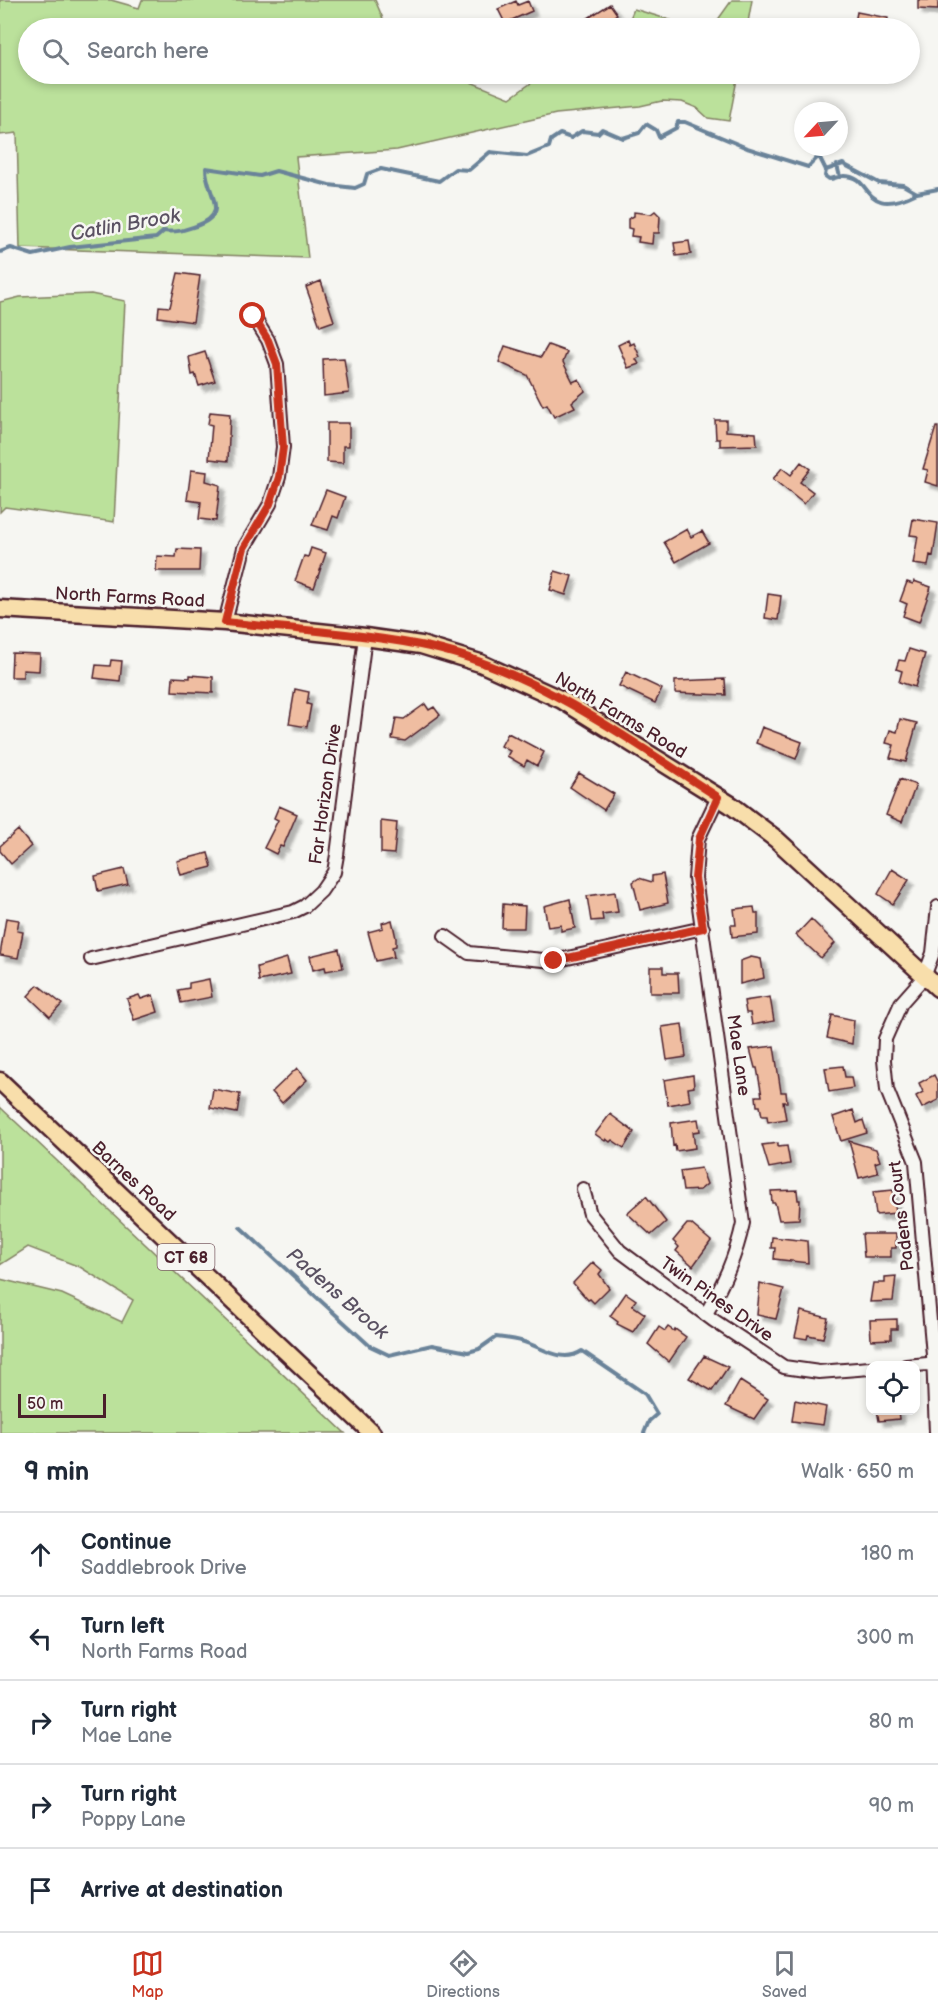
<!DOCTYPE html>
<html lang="en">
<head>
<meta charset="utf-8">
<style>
  :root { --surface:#fff; --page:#f6f6f7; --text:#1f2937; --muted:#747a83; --line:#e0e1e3; --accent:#c8321e }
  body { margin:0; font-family:"Balsamiq Sans",sans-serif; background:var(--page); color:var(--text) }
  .controls { position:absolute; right:18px; bottom:18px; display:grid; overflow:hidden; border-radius:12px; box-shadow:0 3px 9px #0003 }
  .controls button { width:54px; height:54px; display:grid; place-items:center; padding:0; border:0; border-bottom:2px solid var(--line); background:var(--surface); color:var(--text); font:30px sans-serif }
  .compass { position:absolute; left:794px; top:102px; width:54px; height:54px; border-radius:50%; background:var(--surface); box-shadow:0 3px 9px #0003; rotate:244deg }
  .scale { position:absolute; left:18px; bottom:15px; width:88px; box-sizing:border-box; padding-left:6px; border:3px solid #4a1f2b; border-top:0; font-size:16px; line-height:21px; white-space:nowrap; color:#4a1f2b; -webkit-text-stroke:4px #f6f6f2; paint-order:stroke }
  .stop { position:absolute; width:18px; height:18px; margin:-14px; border:4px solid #c8321e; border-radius:50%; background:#fff }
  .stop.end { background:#c8321e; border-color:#fff; box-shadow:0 2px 6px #0008 }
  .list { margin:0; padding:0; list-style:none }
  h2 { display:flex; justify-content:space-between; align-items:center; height:78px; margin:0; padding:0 24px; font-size:26px }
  h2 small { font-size:20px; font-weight:400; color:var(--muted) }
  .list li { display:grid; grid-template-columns:39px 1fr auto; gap:18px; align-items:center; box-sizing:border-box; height:84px; padding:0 24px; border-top:2px solid var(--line) }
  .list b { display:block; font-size:22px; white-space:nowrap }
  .list p { margin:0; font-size:20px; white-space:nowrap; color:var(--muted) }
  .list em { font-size:20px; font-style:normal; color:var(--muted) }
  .icon { flex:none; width:33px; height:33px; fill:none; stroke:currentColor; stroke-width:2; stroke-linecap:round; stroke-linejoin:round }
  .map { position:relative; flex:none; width:938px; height:1433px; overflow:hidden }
  .search { position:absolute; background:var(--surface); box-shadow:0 3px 9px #0003; left:18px; right:18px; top:18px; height:66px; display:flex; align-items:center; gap:15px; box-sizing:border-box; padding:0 21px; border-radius:33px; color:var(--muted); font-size:22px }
  .sheet { height:498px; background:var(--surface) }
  nav { display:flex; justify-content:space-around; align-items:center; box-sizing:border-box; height:84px; border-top:2px solid var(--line); background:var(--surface); font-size:16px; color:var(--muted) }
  nav a { display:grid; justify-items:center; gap:3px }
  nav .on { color:var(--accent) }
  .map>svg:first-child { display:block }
</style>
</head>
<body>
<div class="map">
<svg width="938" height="1433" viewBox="0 0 938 1433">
  <defs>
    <filter id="shadow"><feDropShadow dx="5" dy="5" stdDeviation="1.5" flood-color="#0004"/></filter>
  </defs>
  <rect width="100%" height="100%" fill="#f6f6f2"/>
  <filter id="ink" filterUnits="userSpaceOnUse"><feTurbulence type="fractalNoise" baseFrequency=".0167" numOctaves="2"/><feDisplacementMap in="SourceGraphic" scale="12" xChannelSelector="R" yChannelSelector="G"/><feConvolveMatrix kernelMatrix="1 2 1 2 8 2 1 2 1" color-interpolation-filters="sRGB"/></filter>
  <g filter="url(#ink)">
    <path fill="#bbe19b" stroke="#828063" stroke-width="1.5" d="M0,0H111L139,8L142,0H375L387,28H28V74H451L510,98L544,74H599L606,78L608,74H738L729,121L708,118L697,108L682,102L662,101L640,106L556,114L397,150L296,157L308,258L20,248L17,133L0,135Z
      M732,0H752L747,28H712Z
      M634,9L696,28H626Z
      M91,294L125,301L114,522L5,507L0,512V302L20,297Z
      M0,1107L345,1433H0V1279L62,1294L122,1322L133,1300L80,1267L28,1247L0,1265Z"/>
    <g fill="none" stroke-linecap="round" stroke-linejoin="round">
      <path stroke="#6b8399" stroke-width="4" d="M837,165L840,177
        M826,170L825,176L829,179C834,179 838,176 843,176C875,175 860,221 917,193
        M0,252L11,248L33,255L70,247L156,238L164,231C176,233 184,230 196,226C232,213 206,195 206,168L260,176L276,171L329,185L355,188L364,184L367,174L381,169L439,181L455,169L469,170L490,152L527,156L549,147L551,140L560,134L571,138L582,131L598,133L602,129L623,138L639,133L646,124L656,130L659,137L676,128L678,122H685L747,148L808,167L819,156L826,170L843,164L879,183L903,185L917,193L938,189
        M240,1227L370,1346L389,1355L432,1345L468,1352L479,1349L496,1337C506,1338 515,1339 524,1342C544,1348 562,1364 582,1351L645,1394L657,1414L649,1421L644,1433"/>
    </g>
    <path fill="#efbda1" stroke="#4a1f2b" stroke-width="1.5" filter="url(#shadow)" d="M918,0H938V10L918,9Z
      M516,1L518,5L528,1L532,11L505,23L498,9Z
      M610,4L617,14L597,28H591L585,20Z
      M857,12L888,18L886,28H854Z
      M655,211L660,216L659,233H653L652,244L638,242L639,237L631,236L632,229L628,228V219L634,216V212L651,214Z
      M689,241L691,254L676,256L674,243Z
      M178,273L200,276L193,322L158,317L159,306L170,307Z
      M321,281L334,321L320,326L306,287Z
      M628,340L630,345L634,343L640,357L636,359L639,364L628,368L618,345Z
      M548,345L567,352L563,362L573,382L579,379L585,391L572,402L575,407L554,417L547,404L543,406L527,375L499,362L505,346L541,357Z
      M205,352L215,381L199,386L195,374L192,375L189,357Z
      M344,358L349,393L324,396L323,359Z
      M210,412L230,414L228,461L209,459L212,425L208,424Z
      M715,420H726V431L756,433L757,445L720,446V439H716Z
      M327,423H349V446H343V463L327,462Z
      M936,427H938V486L925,482L928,470L923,469Z
      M801,462L810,469L800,482L813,492L804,504L773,479L782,468L791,475Z
      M191,470L207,472L206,481L220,485L216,521L199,519L201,502L187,500Z
      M326,490L345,497L338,518L333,516L328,530L312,525Z
      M913,519L938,523L933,556L930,555L928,566L913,564L918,536L910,535Z
      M687,529L691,537L702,531L709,543L676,562L664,542Z
      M311,548L326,553L314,588L295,581L304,556L308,557Z
      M177,549L200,550L199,571H156L157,556L176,557Z
      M555,571L572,576L566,595L550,590Z
      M914,581L931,587L919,622L903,616L907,604L900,601L907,582L913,584Z
      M768,594L781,596L778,620L765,618Z
      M909,649L925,654L915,687L899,682L902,671L896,669L899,660L905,661Z
      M12,653L40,654L39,671L23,670V677H11Z
      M111,660L122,661L120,681L94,678L96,665L110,666Z
      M626,672L662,689L655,703L619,686Z
      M190,675L213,677V693L172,691L173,677L190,678Z
      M725,679L726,695L675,693V681Z
      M295,689L309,692L307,704L311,705L307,727L289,724Z
      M425,704L429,710L434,707L440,715L405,741L392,739L396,718L404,719Z
      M900,719L917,723L906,762L890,758L894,745L886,743L890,730L897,732Z
      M762,727L802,742L796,759L756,743Z
      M508,733L544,752L537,766L527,760L524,766L507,756L510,751L501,746Z
      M579,773L614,794L604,810L570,787Z
      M900,779L916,785L902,822L886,815Z
      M279,806L297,814L283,847L280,846L276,854L264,848L278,820L274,818Z
      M381,821L397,823L394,854L381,853Z
      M18,830L31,846L11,864L0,851V846Z
      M208,853L212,867L181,875L177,861Z
      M124,869L128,884L98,891L95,876Z
      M892,869L909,880L893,904L878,894Z
      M663,874L668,903L640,910L633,882L639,878L652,882V876Z
      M615,892L618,912L602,914L603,920L591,921L587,896Z
      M570,899L575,928L561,931V925L548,927L544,906Z
      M503,904L525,906L524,928H502Z
      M754,907L755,913H758V934L732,937L731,925H736L734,909Z
      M6,918L19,920L17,931L23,932L18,958L0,955Z
      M811,919L835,943L821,958L796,935Z
      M392,920L396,938V946L392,947L394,957L376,961L368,932L383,928L382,923Z
      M339,949L343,968L326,971L325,967L313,970L310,956Z
      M751,957L761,959L764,978L740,984V961Z
      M287,958L291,974L259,981L257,967Z
      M650,967H663V973H678L679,993H650Z
      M209,979L212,997L181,1003L178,990L189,988V983Z
      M38,985L62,1004L50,1017L28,996Z
      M139,995L141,999L153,995L158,1012L134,1020L127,999Z
      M770,997L774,1021L752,1025L750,1013H746L744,1001Z
      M832,1015L854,1020L852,1044L827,1038Z
      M682,1024L686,1057L667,1060L662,1027Z
      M774,1046L781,1092H786L787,1102H783L786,1119L768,1122L767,1116H762L760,1106H757L756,1096H762L757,1068H755L750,1049Z
      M843,1066L845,1077H851L853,1088L829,1092L825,1068Z
      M297,1068L307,1080L282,1103L272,1092Z
      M693,1075L694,1087L688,1088L690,1101L668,1105L664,1080Z
      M934,1075L938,1083V1100L922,1108L916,1096L923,1092L919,1083Z
      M213,1089L240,1094L237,1113L210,1108Z
      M853,1110L857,1123L863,1120L867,1133L841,1141L833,1117Z
      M610,1114L634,1132L624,1148L612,1140L610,1142L606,1139L605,1141L595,1134Z
      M698,1119L700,1131L693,1132L695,1148L676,1151L675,1145L673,1146L671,1123Z
      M849,1141L876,1149L880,1161L875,1163L878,1173L859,1178Z
      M778,1143V1147L787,1146L790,1164L769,1168L762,1145Z
      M701,1168L707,1184L700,1190L683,1191L680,1171Z
      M797,1190L798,1200H800L799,1219L779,1220L775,1203H772L771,1191Z
      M893,1190L896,1213L876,1215L873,1192Z
      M646,1196L666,1222L651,1235L627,1213Z
      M687,1224H691L711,1241L693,1266L676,1251L679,1247L673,1241Z
      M862,1234H896V1248H891V1257H864Z
      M772,1237L807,1241L808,1263L774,1259L775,1248H771Z
      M593,1262L602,1270L599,1274L609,1288L594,1303L590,1299L588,1300L573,1283Z
      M896,1276L893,1301L870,1302L873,1283H885V1277Z
      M760,1283L784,1289L776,1319L757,1315Z
      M626,1293L636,1300L632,1305L645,1314L633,1332L617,1324L618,1322L610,1316Z
      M801,1311L828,1318L823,1338L808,1335L807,1339L795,1337Z
      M897,1319V1329H891V1339L871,1340L870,1320Z
      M659,1327L665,1331L668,1327L674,1331L675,1329L686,1337L669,1362L648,1344Z
      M704,1356L728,1367L712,1391L689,1378Z
      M740,1381L768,1399L754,1419L726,1406Z
      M795,1400L826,1407L823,1425L792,1421Z
      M877,1410H898L899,1419L879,1421Z"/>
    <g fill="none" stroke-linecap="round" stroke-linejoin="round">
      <g stroke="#4a1f2b" stroke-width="16">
        <path id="minor" d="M225,622L244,548L270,504L279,477L283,447L277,364L268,340L253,316
          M445,936L469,953L554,961L703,928
          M91,959L293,912L305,906L321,891L334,872L337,855L365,637
          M583,1189L590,1214L620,1251L713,1320L784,1367L819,1372L870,1368
          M706,1314C723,1284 736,1257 743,1223L695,878L698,839L718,797
          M906,1366L938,1363
          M936,1433L933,1355L916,1162L887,1090L884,1060L885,1039L901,1003L924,977L933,953L938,907"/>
      </g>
      <g stroke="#4a1f2b" stroke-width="21">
        <path id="major" d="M0,609L225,622L365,637L421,645L480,663L562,700L731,805L776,839L938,988
          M0,1081L372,1433"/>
      </g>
      <use href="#minor" stroke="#f6f6f2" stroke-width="12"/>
      <use href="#major" stroke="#f8deab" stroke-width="16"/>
    </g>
  </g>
  <g fill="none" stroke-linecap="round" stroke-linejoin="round" filter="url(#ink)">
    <path stroke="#c8321e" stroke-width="8" d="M253,316L268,340L277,364L283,447L279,477L270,504L244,548L225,622C290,629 356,633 420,645C529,666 626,738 718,797L699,839L695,878L703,928L554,961"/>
  </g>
  <g text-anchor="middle" stroke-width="5" stroke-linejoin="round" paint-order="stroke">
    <rect fill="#f6f6f2" stroke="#7e6067" stroke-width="1.5" x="157.5" y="1244" width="57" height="26" rx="4.5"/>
    <g font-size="16" font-weight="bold" fill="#4a1f2b">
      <text x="186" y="1263">CT 68</text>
    </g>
    <g font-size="18" fill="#4a1f2b" stroke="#f6f6f2">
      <text transform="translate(130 597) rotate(3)" y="6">North Farms Road</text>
      <text transform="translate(621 715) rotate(31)" y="6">North Farms Road</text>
      <text transform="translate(325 794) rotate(-82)" y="6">Far Horizon Drive</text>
      <text transform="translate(739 1055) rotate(82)" y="6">Mae Lane</text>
      <text transform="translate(134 1181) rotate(43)" y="6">Barnes Road</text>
      <text transform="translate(901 1216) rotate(-97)" y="6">Padens Court</text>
      <text transform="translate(717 1299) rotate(35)" y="6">Twin Pines Drive</text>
    </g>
    <g font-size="20" font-style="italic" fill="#5a5162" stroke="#f6f6f2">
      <text transform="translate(125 224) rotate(-10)" y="7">Catlin Brook</text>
      <text transform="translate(338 1293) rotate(41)" y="7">Padens Brook</text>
    </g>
  </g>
</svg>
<div class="controls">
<button><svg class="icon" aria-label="locate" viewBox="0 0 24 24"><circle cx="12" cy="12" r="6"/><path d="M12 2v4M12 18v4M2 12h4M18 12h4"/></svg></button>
</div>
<svg class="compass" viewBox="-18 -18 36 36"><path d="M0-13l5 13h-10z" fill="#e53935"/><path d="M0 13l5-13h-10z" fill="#747a83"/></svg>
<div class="scale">50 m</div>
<div class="stop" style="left:253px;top:316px"></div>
<div class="stop end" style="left:554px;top:961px"></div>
<div class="search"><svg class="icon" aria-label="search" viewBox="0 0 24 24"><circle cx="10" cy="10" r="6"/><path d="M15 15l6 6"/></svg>Search here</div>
</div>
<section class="sheet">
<h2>9 min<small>Walk · 650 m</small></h2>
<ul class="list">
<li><svg class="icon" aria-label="ahead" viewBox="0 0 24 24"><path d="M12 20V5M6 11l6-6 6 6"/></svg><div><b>Continue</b><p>Saddlebrook Drive</p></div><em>180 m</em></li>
<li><svg class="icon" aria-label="left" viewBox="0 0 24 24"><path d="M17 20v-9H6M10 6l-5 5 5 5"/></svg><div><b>Turn left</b><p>North Farms Road</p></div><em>300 m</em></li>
<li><svg class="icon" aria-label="right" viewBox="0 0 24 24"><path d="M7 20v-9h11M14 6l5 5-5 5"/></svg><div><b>Turn right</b><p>Mae Lane</p></div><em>80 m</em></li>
<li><svg class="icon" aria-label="right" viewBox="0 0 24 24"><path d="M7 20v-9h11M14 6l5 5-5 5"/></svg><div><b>Turn right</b><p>Poppy Lane</p></div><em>90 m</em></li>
<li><svg class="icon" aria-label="arrive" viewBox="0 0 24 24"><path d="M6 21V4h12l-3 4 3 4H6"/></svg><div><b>Arrive at destination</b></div></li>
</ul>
</section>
<nav>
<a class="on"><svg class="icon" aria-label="map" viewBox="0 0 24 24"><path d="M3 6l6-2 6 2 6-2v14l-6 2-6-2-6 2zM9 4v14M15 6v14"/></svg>Map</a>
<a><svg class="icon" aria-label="directions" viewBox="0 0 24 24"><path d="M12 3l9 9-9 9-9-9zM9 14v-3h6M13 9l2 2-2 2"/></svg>Directions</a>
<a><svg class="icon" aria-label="saved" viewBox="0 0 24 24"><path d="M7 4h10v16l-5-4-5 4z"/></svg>Saved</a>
</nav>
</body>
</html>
